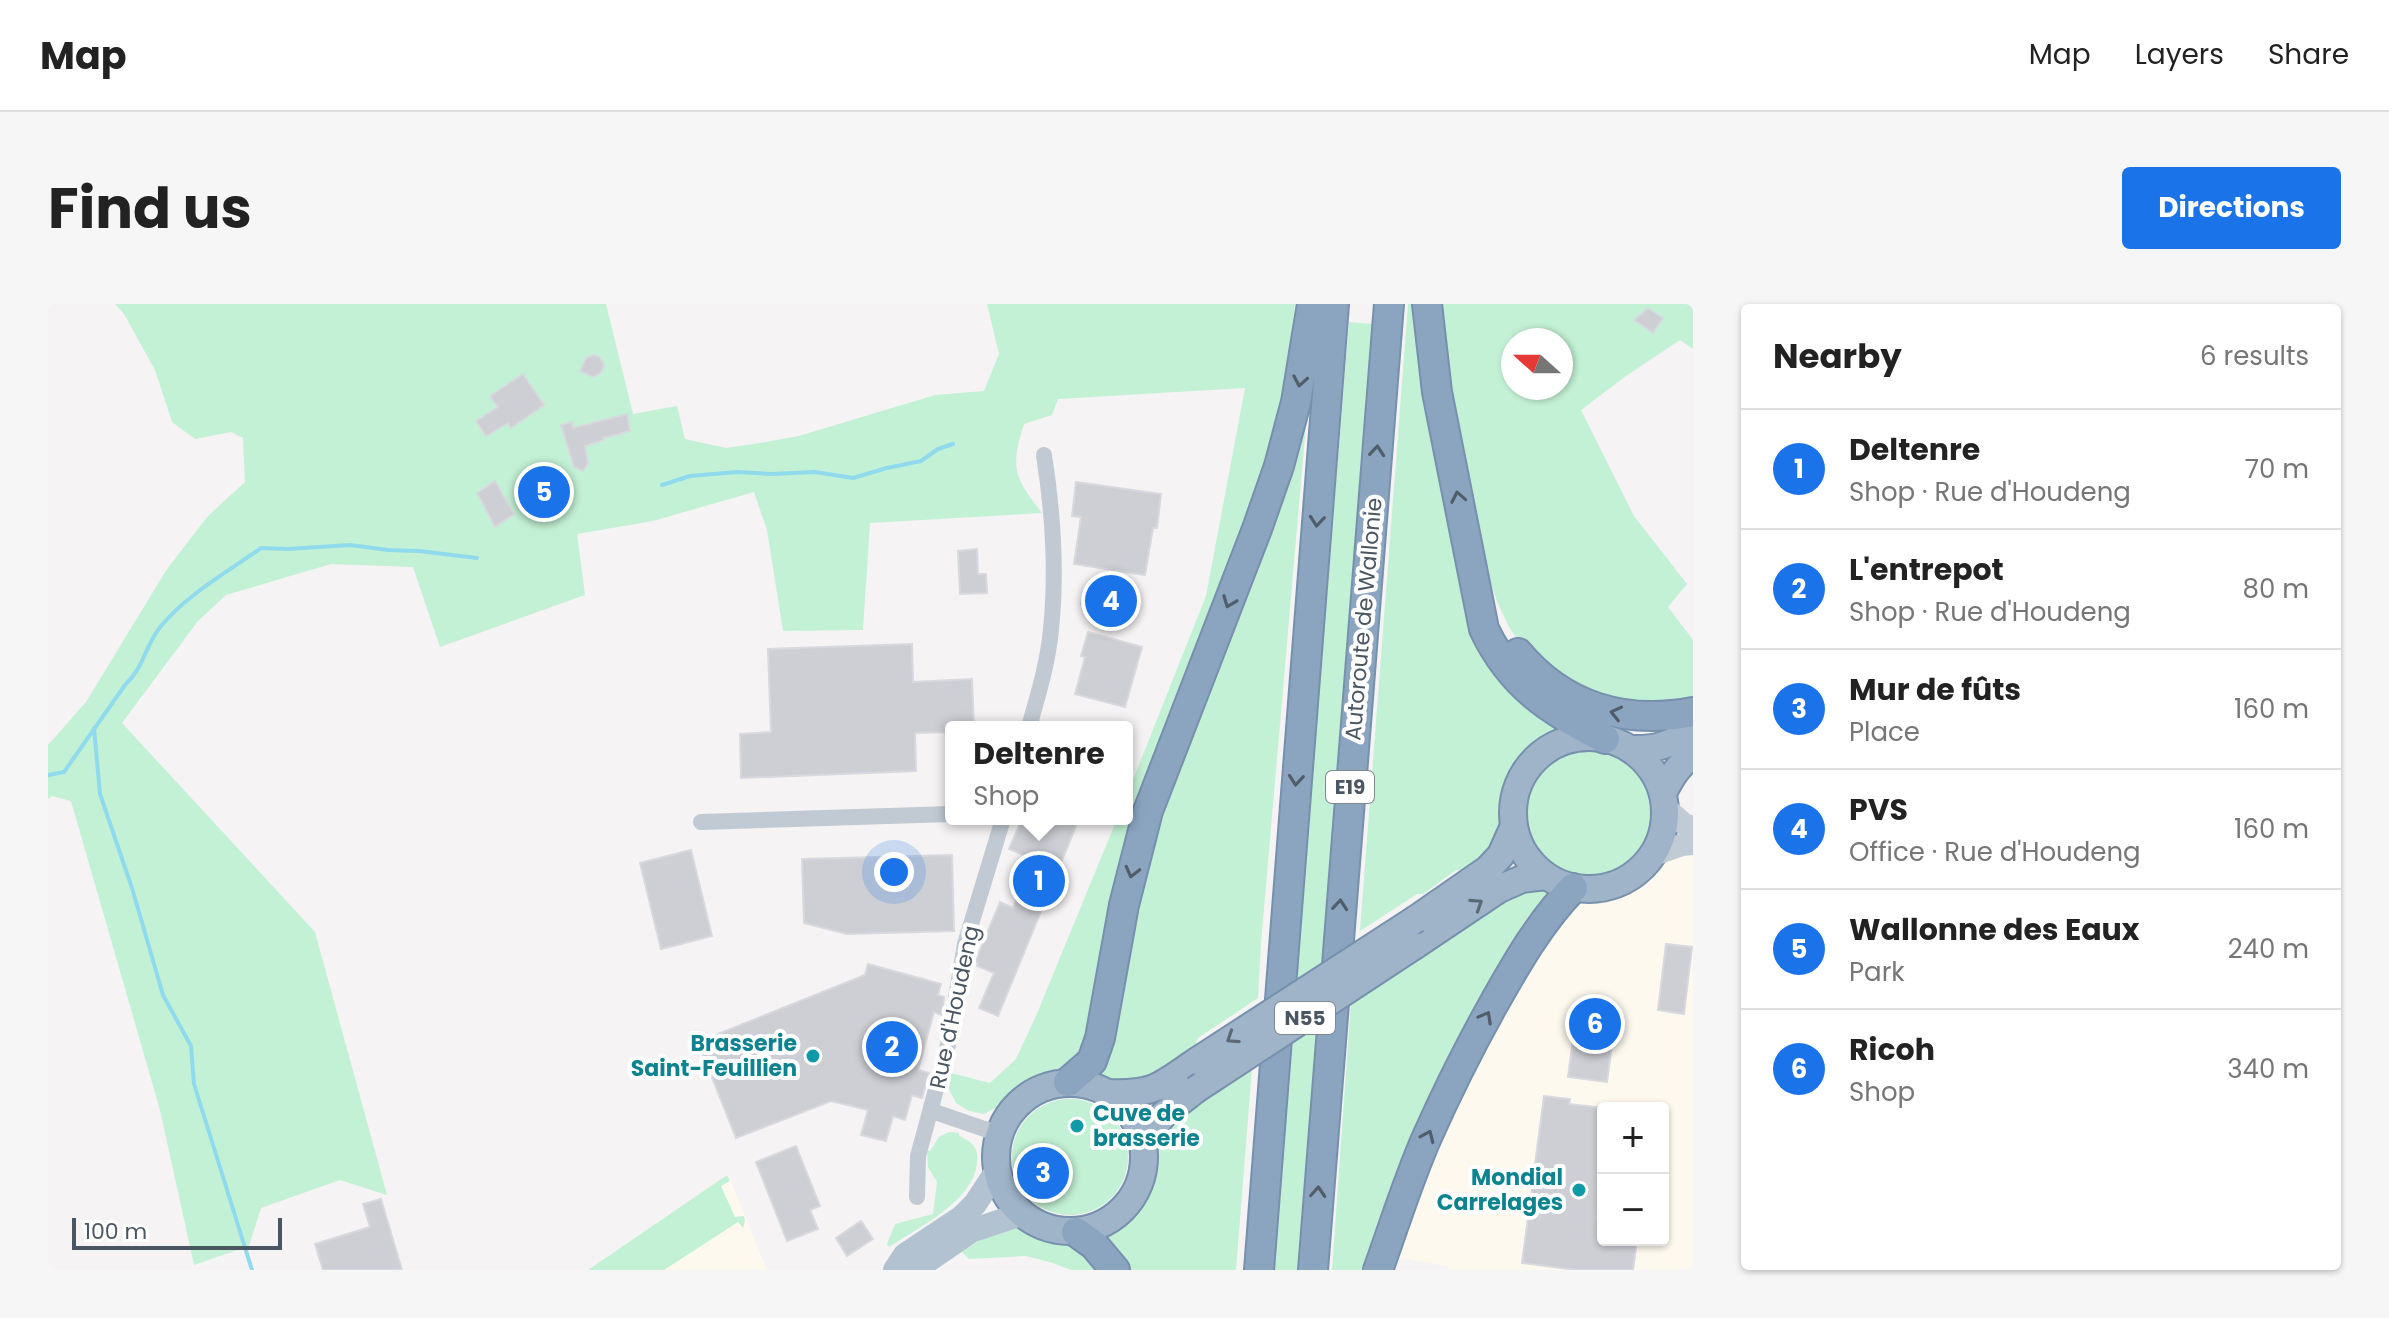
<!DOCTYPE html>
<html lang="en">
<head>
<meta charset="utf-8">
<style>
  :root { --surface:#fff; --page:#f6f6f6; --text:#222; --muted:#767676; --line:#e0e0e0; --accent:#1a73e8 }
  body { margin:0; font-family:Poppins,sans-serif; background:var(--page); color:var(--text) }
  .controls { position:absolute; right:24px; bottom:24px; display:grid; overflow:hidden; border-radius:8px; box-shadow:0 2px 6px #0004 }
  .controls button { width:72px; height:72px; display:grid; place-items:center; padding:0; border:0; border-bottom:2px solid var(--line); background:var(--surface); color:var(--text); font:40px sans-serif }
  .compass { position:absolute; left:1453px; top:24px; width:72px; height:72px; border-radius:50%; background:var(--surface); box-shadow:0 2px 6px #0004; rotate:291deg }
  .scale { position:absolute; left:24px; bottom:20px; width:210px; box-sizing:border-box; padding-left:8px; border:4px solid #4a5661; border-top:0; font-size:22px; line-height:28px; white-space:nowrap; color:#4a5661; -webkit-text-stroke:6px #fff; paint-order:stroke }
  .you { position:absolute; left:846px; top:568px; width:28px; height:28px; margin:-20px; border:6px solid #fff; border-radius:50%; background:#1a73e8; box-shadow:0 0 0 12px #1a73e833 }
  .badge { display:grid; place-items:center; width:52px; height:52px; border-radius:50%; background:var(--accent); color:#fff; font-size:26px; font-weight:700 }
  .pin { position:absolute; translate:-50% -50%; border:4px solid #fff; box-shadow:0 2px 8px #0006 }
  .popup { position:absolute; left:897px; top:417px; width:188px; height:104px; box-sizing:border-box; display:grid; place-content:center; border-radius:8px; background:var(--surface); filter:drop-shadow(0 2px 6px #0005); font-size:26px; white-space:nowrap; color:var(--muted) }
  .popup b { font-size:30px; color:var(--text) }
  .popup::after { content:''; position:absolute; left:50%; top:100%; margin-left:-16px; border:16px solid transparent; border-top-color:var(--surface) }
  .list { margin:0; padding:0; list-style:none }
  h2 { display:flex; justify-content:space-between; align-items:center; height:104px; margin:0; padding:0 32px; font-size:34px }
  h2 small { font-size:26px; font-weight:400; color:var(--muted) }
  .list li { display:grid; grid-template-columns:52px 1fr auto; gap:24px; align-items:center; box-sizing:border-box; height:120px; padding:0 32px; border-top:2px solid var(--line) }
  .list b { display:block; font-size:30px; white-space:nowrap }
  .list p { margin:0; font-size:26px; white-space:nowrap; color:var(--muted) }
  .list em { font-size:26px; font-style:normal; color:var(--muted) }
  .map { position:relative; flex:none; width:1645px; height:966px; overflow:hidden; border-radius:8px }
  header { display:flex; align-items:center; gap:48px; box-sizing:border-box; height:112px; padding:0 40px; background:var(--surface); border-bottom:2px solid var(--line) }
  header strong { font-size:38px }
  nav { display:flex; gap:44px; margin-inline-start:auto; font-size:28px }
  .intro { display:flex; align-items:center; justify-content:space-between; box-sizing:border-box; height:192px; padding:0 48px }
  h1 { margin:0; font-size:56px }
  .button { padding:20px 36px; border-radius:8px; background:var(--accent); color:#fff; font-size:28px; font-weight:700 }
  main { display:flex; gap:48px; padding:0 48px }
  aside { flex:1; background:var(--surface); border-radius:8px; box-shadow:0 2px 6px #0004 }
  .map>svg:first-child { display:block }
</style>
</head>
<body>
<header>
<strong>Map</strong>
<nav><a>Map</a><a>Layers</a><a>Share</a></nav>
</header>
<div class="intro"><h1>Find us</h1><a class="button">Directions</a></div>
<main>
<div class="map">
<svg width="1645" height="966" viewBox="0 0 1645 966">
  <rect width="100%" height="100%" fill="#f5f3f3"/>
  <path fill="#fdf9ef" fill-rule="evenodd" d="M1645,547V966H1400V962L1346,953L1383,842L1455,701L1524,596L1570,590L1585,583L1615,557ZM1555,804H1615V936H1555Z
    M680,870L719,966H540Z"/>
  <path fill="#c3f1d5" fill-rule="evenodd" d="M67,0H558L585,110L629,102L637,135L678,144L712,139L751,132L887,91L936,87L951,50L939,0H1247L1237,79L1220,149L1038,743L1019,763L1000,767L971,782L951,802L936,810L921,807L908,799L901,785L903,769L942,779L968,755L988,712L1069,515H1079V491L1158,292L1197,84L1010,95L1004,111L976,120C962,164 966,173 994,209L822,219L815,326L735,327L719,226L706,188L605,217L529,230L537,291L392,343L365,263L283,260L178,291L150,317L74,419L267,628L339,891L292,876L213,904L201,942L146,961L112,806L23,497L4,492L0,495V441L38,398L119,265L160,212L197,178L195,134L183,128L147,135L124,118L107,66L76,10Z
    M1360,0H1371L1428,322L1525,425C1488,433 1461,460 1455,497C1453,512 1457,528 1449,541C1443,551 1430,559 1421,567L1408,566L1375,590H1369L1312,627Z
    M1389,0H1645V45L1632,36L1578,72L1533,106L1586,212L1639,280L1620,303L1645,336V401L1637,403L1535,392L1473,341L1461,323L1449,297L1435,257L1400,76ZM1465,36H1513V84H1465Z
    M1301,18L1324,20L1250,966H1224Z
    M1262,74L1213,639L1210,694L1150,734L1144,751L1107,776L1070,779L1044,770L1112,499Z
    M1478 510a63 63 0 1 1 126 0a63 63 0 1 1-126 0Z
    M1494,583L1508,586L1321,966H1284L1303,698L1464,588Z
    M1204,764L1188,966H1074L1051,934L1074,922L1094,897L1103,879L1109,841L1115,827L1146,802Z
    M964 853a58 58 0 1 1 116 0a58 58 0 1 1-116 0Z
    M901,828L911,829V832C925,838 931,844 929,860C924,898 871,923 841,943L839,940L847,920L885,910L889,878L880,863L879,846L882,847L891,833Z
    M679,871L682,877L673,882L687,913L696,912L697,917L695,924L690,918L616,966H540Z
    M962,923H974L989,932L1027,941L1053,966H1023L1005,959L978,952L921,955L914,948L945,928Z"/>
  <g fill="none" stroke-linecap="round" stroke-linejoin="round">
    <path stroke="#90daee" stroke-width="4" d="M614,181L642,172L689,168L723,170L767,168L805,174L839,164L873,157L890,145L905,140
      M46,424L52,490L84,584L115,691L143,742L146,780L204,966
      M0,471L16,468L77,381C97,362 97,341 113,322C140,290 179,268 213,244L240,245L302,241L340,246L371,247L429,254"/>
  </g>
  <path fill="#cdcfd5" stroke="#d7d9de" stroke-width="2" d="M1600,4L1615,14L1605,29L1586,16Z
    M546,51L552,53L556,61L553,69L545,73L532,67L538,54Z
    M475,70L496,101L463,124L460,119L438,132L428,117L450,103L442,92Z
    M579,110L582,127L555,134L556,136L537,142L540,159L535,167L526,163L513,121L524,118L525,124Z
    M447,177L466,210L447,223L429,189Z
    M1028,178L1113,190L1109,224H1105L1097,271L1026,260L1033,213L1024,212Z
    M929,245L930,270H938L939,289L912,290L910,247Z
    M1036,285L1092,294L1089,310L1033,300Z
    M1040,328L1094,343L1077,403L1027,390L1037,353L1033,352Z
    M864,340L865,378L924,375L926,423H903V428L867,429L868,467L693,474L692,430L723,428L720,345Z
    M974,515H1031L950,712L931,704L946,669L929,662L930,659L927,658L952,598L965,604L986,555L961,545Z
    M643,546L664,632L613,645L592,559Z
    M904,551L906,627L799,630L756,619L754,555Z
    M1618,640L1644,643L1636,710L1610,706Z
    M820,660L893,680L890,691L896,693L894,711L886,708L870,766L881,769L874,794L864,791L857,816L845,812L838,837L813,831L820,806L783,797L688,834L650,738L817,671Z
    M1530,697L1569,702L1559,778L1520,773Z
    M1496,792L1522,795L1521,800L1555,804V867L1549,915H1555V936H1589L1585,966H1529L1474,959Z
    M748,842L772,902L762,906L770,925L739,937L708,858Z
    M333,895L354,966H275L267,940L322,923L315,900Z
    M813,917L825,935L799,952L788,934Z"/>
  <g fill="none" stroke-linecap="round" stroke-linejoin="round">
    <g stroke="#7690ad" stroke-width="30">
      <path id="trunk" d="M1465 509a76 76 0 1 1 152 0a76 76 0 1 1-152 0Z
        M1583,445C1609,446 1623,440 1645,426
        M1615,489C1623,473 1630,461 1645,451
        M1368,615L1440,565L1453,551L1466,522
        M1366,642L1451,585L1474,575L1498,572
        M948 853a74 74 0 1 1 148 0a74 74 0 1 1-148 0Z
        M1060,789C1107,791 1112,782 1149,757
        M1095,839L1114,812L1147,786"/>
    </g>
    <g stroke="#7690ad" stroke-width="32">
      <path id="motorway" d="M1379,0L1389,88L1436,325C1463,382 1502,407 1557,435
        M1470,349C1515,403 1577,421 1645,408
        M1020,778L1044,757L1052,734L1076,601L1100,507L1209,225L1231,162L1248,98L1264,0
        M1028,928L1046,941L1067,966
        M1211,966L1286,0
        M1265,966L1341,0
        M1330,966C1346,922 1360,876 1379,833C1399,788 1421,744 1445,701C1468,660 1492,618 1525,584"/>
    </g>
    <path stroke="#c1cad2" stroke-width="16" d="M981,423C990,391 1000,359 1003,325C1009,267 1005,209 996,151
      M653,518L903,510
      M884,807L951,830
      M869,893L870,852L900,741L917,640L955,515"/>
    <path stroke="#c1cbd6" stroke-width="22" d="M1617,503L1636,520L1645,523
      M1605,551L1634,541L1645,540"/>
    <path stroke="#b3c2d1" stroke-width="24" d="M847,966L857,951L914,913L927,900L948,868
      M866,966L923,927L973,910"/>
    <use href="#trunk" stroke="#9fb4c9" stroke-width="26"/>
    <use href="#motorway" stroke="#8ba5c1" stroke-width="28"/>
    <g stroke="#7690ad" stroke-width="30" stroke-linecap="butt">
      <path id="trunk-bridge" d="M1149,757L1368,615
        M1147,786L1366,642"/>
    </g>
    <use href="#trunk-bridge" stroke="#9fb4c9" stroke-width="26"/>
  </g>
  <defs><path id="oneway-chevron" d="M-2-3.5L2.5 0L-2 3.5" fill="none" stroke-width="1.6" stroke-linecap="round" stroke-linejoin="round" transform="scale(2)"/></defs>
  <g stroke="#505e6b">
    <use href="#oneway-chevron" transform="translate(1252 77) rotate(100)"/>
    <use href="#oneway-chevron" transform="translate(1329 147) rotate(-85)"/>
    <use href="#oneway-chevron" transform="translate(1410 193) rotate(-101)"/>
    <use href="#oneway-chevron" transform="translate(1269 217) rotate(95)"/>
    <use href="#oneway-chevron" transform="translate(1181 298) rotate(111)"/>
    <use href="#oneway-chevron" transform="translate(1568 409) rotate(-167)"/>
    <use href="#oneway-chevron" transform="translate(1248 476) rotate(95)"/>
    <use href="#oneway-chevron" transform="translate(1084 568) rotate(104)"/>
    <use href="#oneway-chevron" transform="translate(1292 601) rotate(-85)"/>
    <use href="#oneway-chevron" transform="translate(1438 713) rotate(-61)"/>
    <use href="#oneway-chevron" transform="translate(1380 832) rotate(-66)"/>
    <use href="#oneway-chevron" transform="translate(1270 888) rotate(-86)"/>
  </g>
  <g stroke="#5b6976">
    <use href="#oneway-chevron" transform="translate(1429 600) rotate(-33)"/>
    <use href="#oneway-chevron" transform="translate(1184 734) rotate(147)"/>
  </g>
  <g fill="#0f9aa8" stroke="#fff" stroke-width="3">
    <circle cx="765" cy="752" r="8"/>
    <circle cx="1029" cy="822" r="8"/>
    <circle cx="1531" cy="886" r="8"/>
  </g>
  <g text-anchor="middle" stroke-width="8" stroke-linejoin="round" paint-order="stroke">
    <g fill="#fff" stroke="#808990" stroke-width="2">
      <rect x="1278" y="467" width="48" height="32" rx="6"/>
      <rect x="1227" y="698" width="60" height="32" rx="6"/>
    </g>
    <g font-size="20" font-weight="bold" fill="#4a5661">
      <text x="1302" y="490">E19</text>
      <text x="1257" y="721">N55</text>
    </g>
    <g font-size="22" fill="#4a5661" stroke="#fff">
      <text transform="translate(1315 315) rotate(-85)" y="8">Autoroute de Wallonie</text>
      <text transform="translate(906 703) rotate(-78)" y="8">Rue d'Houdeng</text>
    </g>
    <g font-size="22" font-weight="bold" fill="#0d838f" stroke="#fff" text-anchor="end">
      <text x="749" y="747">Brasserie<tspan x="749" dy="25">Saint-Feuillien</tspan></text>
      <text x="1045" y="817" text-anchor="start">Cuve de<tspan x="1045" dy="25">brasserie</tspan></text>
      <text x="1515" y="881">Mondial<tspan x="1515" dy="25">Carrelages</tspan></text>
    </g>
  </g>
</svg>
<div class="controls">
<button>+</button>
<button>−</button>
</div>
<svg class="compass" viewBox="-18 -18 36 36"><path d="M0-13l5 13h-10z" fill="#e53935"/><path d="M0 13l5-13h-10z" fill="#767676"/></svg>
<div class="scale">100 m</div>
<div class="you"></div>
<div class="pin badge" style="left:991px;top:577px">1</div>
<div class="popup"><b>Deltenre</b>Shop</div>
<div class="pin badge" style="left:844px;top:743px">2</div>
<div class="pin badge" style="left:995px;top:869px">3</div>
<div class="pin badge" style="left:1063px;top:297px">4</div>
<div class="pin badge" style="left:496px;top:188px">5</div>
<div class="pin badge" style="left:1547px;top:720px">6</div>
</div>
<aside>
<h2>Nearby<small>6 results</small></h2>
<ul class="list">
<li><span class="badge">1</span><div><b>Deltenre</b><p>Shop · Rue d'Houdeng</p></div><em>70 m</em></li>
<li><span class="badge">2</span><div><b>L'entrepot</b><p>Shop · Rue d'Houdeng</p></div><em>80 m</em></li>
<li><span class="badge">3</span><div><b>Mur de fûts</b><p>Place</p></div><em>160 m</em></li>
<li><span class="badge">4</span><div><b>PVS</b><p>Office · Rue d'Houdeng</p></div><em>160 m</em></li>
<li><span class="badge">5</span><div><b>Wallonne des Eaux</b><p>Park</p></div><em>240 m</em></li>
<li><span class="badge">6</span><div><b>Ricoh</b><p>Shop</p></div><em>340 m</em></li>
</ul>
</aside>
</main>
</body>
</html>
